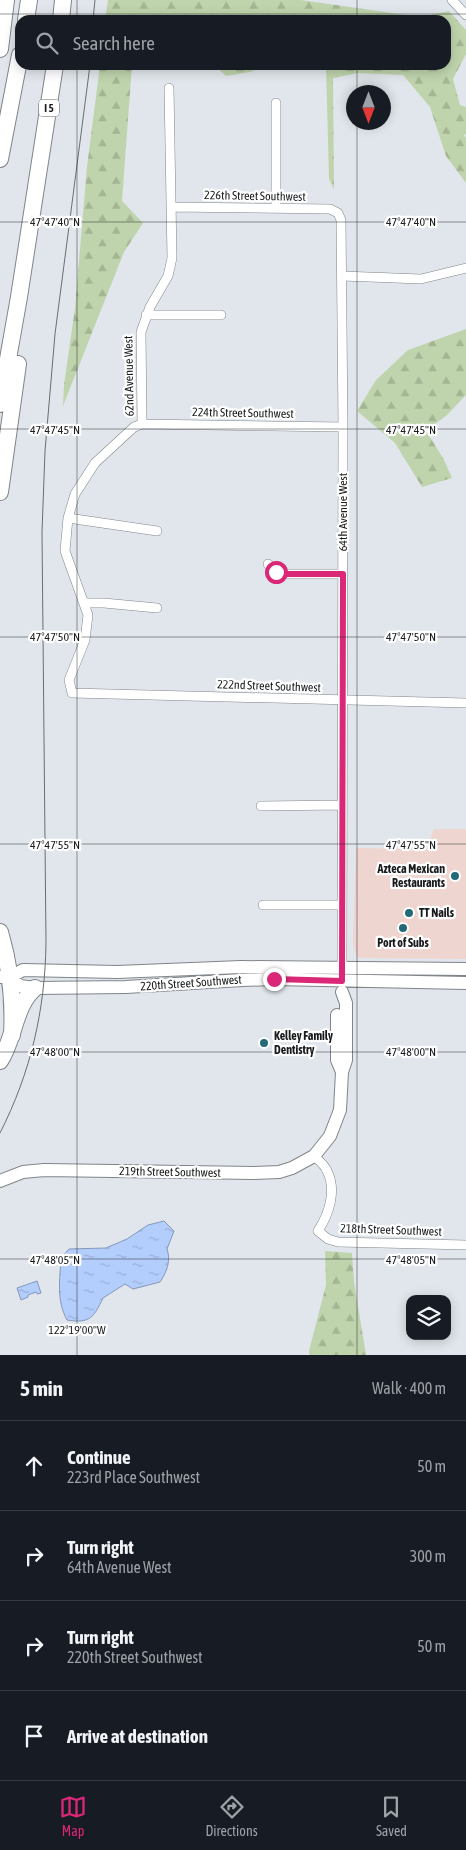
<!DOCTYPE html>
<html lang="en">
<head>
<meta charset="utf-8">
<style>
  :root { --surface:#171b24; --page:#20242c; --text:#f1f3f6; --muted:#9ea1a6; --line:#363941; --accent:#db2777 }
  body { margin:0; font-family:"Asap Condensed",sans-serif; background:var(--page); color:var(--text) }
  .controls { position:absolute; right:15px; bottom:15px; display:grid; overflow:hidden; border-radius:10px; box-shadow:0 2px 12px #0003 }
  .controls button { width:45px; height:45px; display:grid; place-items:center; padding:0; border:0; border-bottom:1px solid var(--line); background:var(--surface); color:var(--text); font:25px sans-serif }
  .compass { position:absolute; left:346px; top:85px; width:45px; height:45px; border-radius:50%; background:var(--surface); box-shadow:0 2px 12px #0003; rotate:180deg }
  .stop { position:absolute; width:15px; height:15px; margin:-11px; border:4px solid #db2777; border-radius:50%; background:#fff }
  .stop.end { background:#db2777; border-color:#fff; box-shadow:0 1px 5px #0008 }
  .list { margin:0; padding:0; list-style:none }
  h2 { display:flex; justify-content:space-between; align-items:center; height:65px; margin:0; padding:0 20px; font-size:21px }
  h2 small { font-size:16px; font-weight:400; color:var(--muted) }
  .list li { display:grid; grid-template-columns:32px 1fr auto; gap:15px; align-items:center; box-sizing:border-box; height:90px; padding:0 20px; border-top:1px solid var(--line) }
  .list b { display:block; font-size:19px; white-space:nowrap }
  .list p { margin:0; font-size:16px; white-space:nowrap; color:var(--muted) }
  .list em { font-size:16px; font-style:normal; color:var(--muted) }
  .icon { flex:none; width:28px; height:28px; fill:none; stroke:currentColor; stroke-width:2; stroke-linecap:round; stroke-linejoin:round }
  .map { position:relative; flex:none; width:466px; height:1355px; overflow:hidden }
  .search { position:absolute; background:var(--surface); box-shadow:0 2px 12px #0003; left:15px; right:15px; top:15px; height:55px; display:flex; align-items:center; gap:12px; box-sizing:border-box; padding:0 18px; border-radius:15px; color:var(--muted); font-size:19px }
  .sheet { height:425px; background:var(--surface) }
  nav { display:flex; justify-content:space-around; align-items:center; box-sizing:border-box; height:70px; border-top:1px solid var(--line); background:var(--surface); font-size:14px; color:var(--muted) }
  nav a { display:grid; justify-items:center; gap:2px }
  nav .on { color:var(--accent) }
  .map>svg:first-child { display:block }
</style>
</head>
<body>
<div class="map">
<svg width="466" height="1355" viewBox="0 0 466 1355">
  <defs>
    <pattern id="forest-firs" width="22" height="20" patternUnits="userSpaceOnUse" patternTransform="scale(1.25)"><rect width="22" height="20" fill="#bfd4ad"/><path d="M5 1l3.5 6h-7zM16 11l3.5 6h-7z" fill="#a4b594"/></pattern>
    <pattern id="water-ripples" width="26" height="14" patternUnits="userSpaceOnUse" patternTransform="scale(1.25)"><rect width="26" height="14" fill="#b3cdfc"/><path d="M2 4q2-2 4 0t4 0M15 11q2-2 4 0t4 0" fill="none" stroke="#99afd8"/></pattern>
  </defs>
  <rect width="100%" height="100%" fill="#e0e6eb"/>
  <path fill="#efd5d0" d="M434,829H466V959L357,958L353,945L356,848L426,849Z"/>
  <path fill="url(#forest-firs)" d="M108,0H301L420,17L449,11L466,30V54L453,79L460,105L466,107V134L464,135L466,138V183L446,156L430,107L403,75L358,73L333,78L334,189L329,179L326,66L322,65H446V20H105Z
    M100,65H132L122,201L143,223L124,252L63,406L64,385L75,308L87,167Z
    M214,65H269L250,72L226,76Z
    M466,329V395L447,415L426,431L443,458L452,478L422,487L395,443L357,411L376,380L408,350Z
    M325,1251L352,1253L354,1282L366,1355H310L309,1351L326,1285Z"/>
  <path fill="url(#water-ripples)" stroke="#8598b9" d="M164,1221L174,1231L167,1249C171,1260 167,1272 160,1282L133,1289L125,1284L103,1298C94,1317 90,1324 67,1320C56,1300 60,1279 61,1258L69,1249L106,1248L127,1239L148,1225Z
    M37,1281L41,1293L37,1294L36,1292L28,1295V1297L21,1300L17,1288Z"/>
  <g fill="none" stroke-linecap="round" stroke-linejoin="round">
    <g stroke="#80858a" stroke-width="10">
      <path id="street" d="M452,0L466,15
        M169,88L172,258L168,276L150,307L141,332L142,424L134,427L95,463L75,494L68,518L65,551L88,615L85,640L69,680L72,693L466,703
        M171,207L330,209L338,213L341,220L343,427L342,968
        M276,208V103
        M342,276L421,279L466,268
        M146,315H221
        M142,424L343,427
        M68,518L157,531
        M268,564L276,572L283,574H343
        M85,603H104L157,608
        M261,806L342,805
        M263,905H341
        M314,1156C318,1160 325,1165 327,1171C337,1190 329,1214 318,1231L328,1239L338,1242L466,1245"/>
    </g>
    <g stroke="#80858a" stroke-width="14">
      <path id="secondary" d="M0,977H10L23,970L117,972L241,967L466,969
        M10,977L20,986L35,988L126,987L242,980L274,979L466,983
        M337,1015V1060L342,1072
        M0,1181L23,1172L44,1170L254,1173L279,1172L292,1168L314,1156L330,1136L340,1110L342,1072L346,1060V1003L342,992"/>
    </g>
    <g stroke="#80858a" stroke-width="18">
      <path id="highway" d="M26,20L29,0
        M61,20L63,0
        M0,49L6,0
        M0,159L20,55
        M0,404L19,297L55,65
        M0,492L18,364
        M0,932C10,966 14,1000 12,1035
        M0,1061C15,1038 14,1006 35,988"/>
    </g>
    <use href="#street" stroke="#fff" stroke-width="9"/>
    <use href="#secondary" stroke="#fff" stroke-width="12"/>
    <use href="#highway" stroke="#fff" stroke-width="16"/>
    <path stroke="#6a6e71" stroke-width="1" d="M93,20L95,0
      M0,1133C31,1072 45,1010 46,943L42,532L45,451L55,334L90,65"/>
  </g>
  <g fill="none" stroke-linecap="round" stroke-linejoin="round">
    <path stroke="#db2777" stroke-width="6" d="M274,979L342,981L343,574H283L276,572"/>
  </g>
  <path fill="none" stroke="#191b1d" stroke-width="1" stroke-opacity="0.45" d="M77,0V20M357,0V20M0,14H466M77,65V1355M357,65V92M357,122V1355M0,222H466M0,429H466M0,637H466M0,844H466M0,1052H466M0,1259H466"/>
  <g fill="#236a78" stroke="#fff" stroke-width="2">
    <circle cx="455" cy="876" r="5"/>
    <circle cx="409" cy="913" r="5"/>
    <circle cx="403" cy="928" r="5"/>
    <circle cx="264" cy="1043" r="5"/>
  </g>
  <g text-anchor="middle" stroke-width="4.5" stroke-linejoin="round" paint-order="stroke">
    <rect fill="#fff" stroke="#5e5f61" stroke-width="1" x="39" y="99.5" width="20" height="17" rx="4"/>
    <g font-size="11" font-weight="bold" fill="#191b1d">
      <text x="49" y="112">I 5</text>
    </g>
    <g font-size="12" fill="#191b1d" stroke="#fff">
      <text transform="translate(255 196) rotate(1)" y="4">226th Street Southwest</text>
      <text transform="translate(129 376) rotate(-91)" y="4">62nd Avenue West</text>
      <text transform="translate(243 413) rotate(1)" y="4">224th Street Southwest</text>
      <text transform="translate(343 512) rotate(-90)" y="4">64th Avenue West</text>
      <text transform="translate(269 686) rotate(2)" y="4">222nd Street Southwest</text>
      <text transform="translate(191 983) rotate(-4)" y="4">220th Street Southwest</text>
      <text transform="translate(170 1172) rotate(1)" y="4">219th Street Southwest</text>
      <text transform="translate(391 1230) rotate(2)" y="4">218th Street Southwest</text>
    </g>
    <g font-size="12" font-weight="bold" fill="#191b1d" stroke="#fff" text-anchor="start">
      <text x="445" y="873" text-anchor="end">Azteca Mexican<tspan x="445" dy="14">Restaurants</tspan></text>
      <text x="419" y="917">TT Nails</text>
      <text x="403" y="947" text-anchor="middle">Port of Subs</text>
      <text x="274" y="1040">Kelley Family<tspan x="274" dy="14">Dentistry</tspan></text>
    </g>
  </g>
  <g font-size="12" text-anchor="middle" fill="#191b1d" stroke="#fff" stroke-width="4.5" stroke-linejoin="round" paint-order="stroke">
    <text x="411" y="226">47°47'40"N</text>
    <text x="55" y="226">47°47'40"N</text>
    <text x="411" y="434">47°47'45"N</text>
    <text x="55" y="434">47°47'45"N</text>
    <text x="411" y="641">47°47'50"N</text>
    <text x="55" y="641">47°47'50"N</text>
    <text x="55" y="849">47°47'55"N</text>
    <text x="411" y="849">47°47'55"N</text>
    <text x="55" y="1056">47°48'00"N</text>
    <text x="411" y="1056">47°48'00"N</text>
    <text x="55" y="1264">47°48'05"N</text>
    <text x="411" y="1264">47°48'05"N</text>
    <text x="77" y="1334">122°19'00"W</text>
  </g>
</svg>
<div class="controls">
<button><svg class="icon" aria-label="layers" viewBox="0 0 24 24"><path d="M12 4l9 5-9 5-9-5zM3 14l9 5 9-5"/></svg></button>
</div>
<svg class="compass" viewBox="-18 -18 36 36"><path d="M0-13l5 13h-10z" fill="#e53935"/><path d="M0 13l5-13h-10z" fill="#9ea1a6"/></svg>
<div class="stop" style="left:276px;top:572px"></div>
<div class="stop end" style="left:274px;top:979px"></div>
<div class="search"><svg class="icon" aria-label="search" viewBox="0 0 24 24"><circle cx="10" cy="10" r="6"/><path d="M15 15l6 6"/></svg>Search here</div>
</div>
<section class="sheet">
<h2>5 min<small>Walk · 400 m</small></h2>
<ul class="list">
<li><svg class="icon" aria-label="ahead" viewBox="0 0 24 24"><path d="M12 20V5M6 11l6-6 6 6"/></svg><div><b>Continue</b><p>223rd Place Southwest</p></div><em>50 m</em></li>
<li><svg class="icon" aria-label="right" viewBox="0 0 24 24"><path d="M7 20v-9h11M14 6l5 5-5 5"/></svg><div><b>Turn right</b><p>64th Avenue West</p></div><em>300 m</em></li>
<li><svg class="icon" aria-label="right" viewBox="0 0 24 24"><path d="M7 20v-9h11M14 6l5 5-5 5"/></svg><div><b>Turn right</b><p>220th Street Southwest</p></div><em>50 m</em></li>
<li><svg class="icon" aria-label="arrive" viewBox="0 0 24 24"><path d="M6 21V4h12l-3 4 3 4H6"/></svg><div><b>Arrive at destination</b></div></li>
</ul>
</section>
<nav>
<a class="on"><svg class="icon" aria-label="map" viewBox="0 0 24 24"><path d="M3 6l6-2 6 2 6-2v14l-6 2-6-2-6 2zM9 4v14M15 6v14"/></svg>Map</a>
<a><svg class="icon" aria-label="directions" viewBox="0 0 24 24"><path d="M12 3l9 9-9 9-9-9zM9 14v-3h6M13 9l2 2-2 2"/></svg>Directions</a>
<a><svg class="icon" aria-label="saved" viewBox="0 0 24 24"><path d="M7 4h10v16l-5-4-5 4z"/></svg>Saved</a>
</nav>
</body>
</html>
